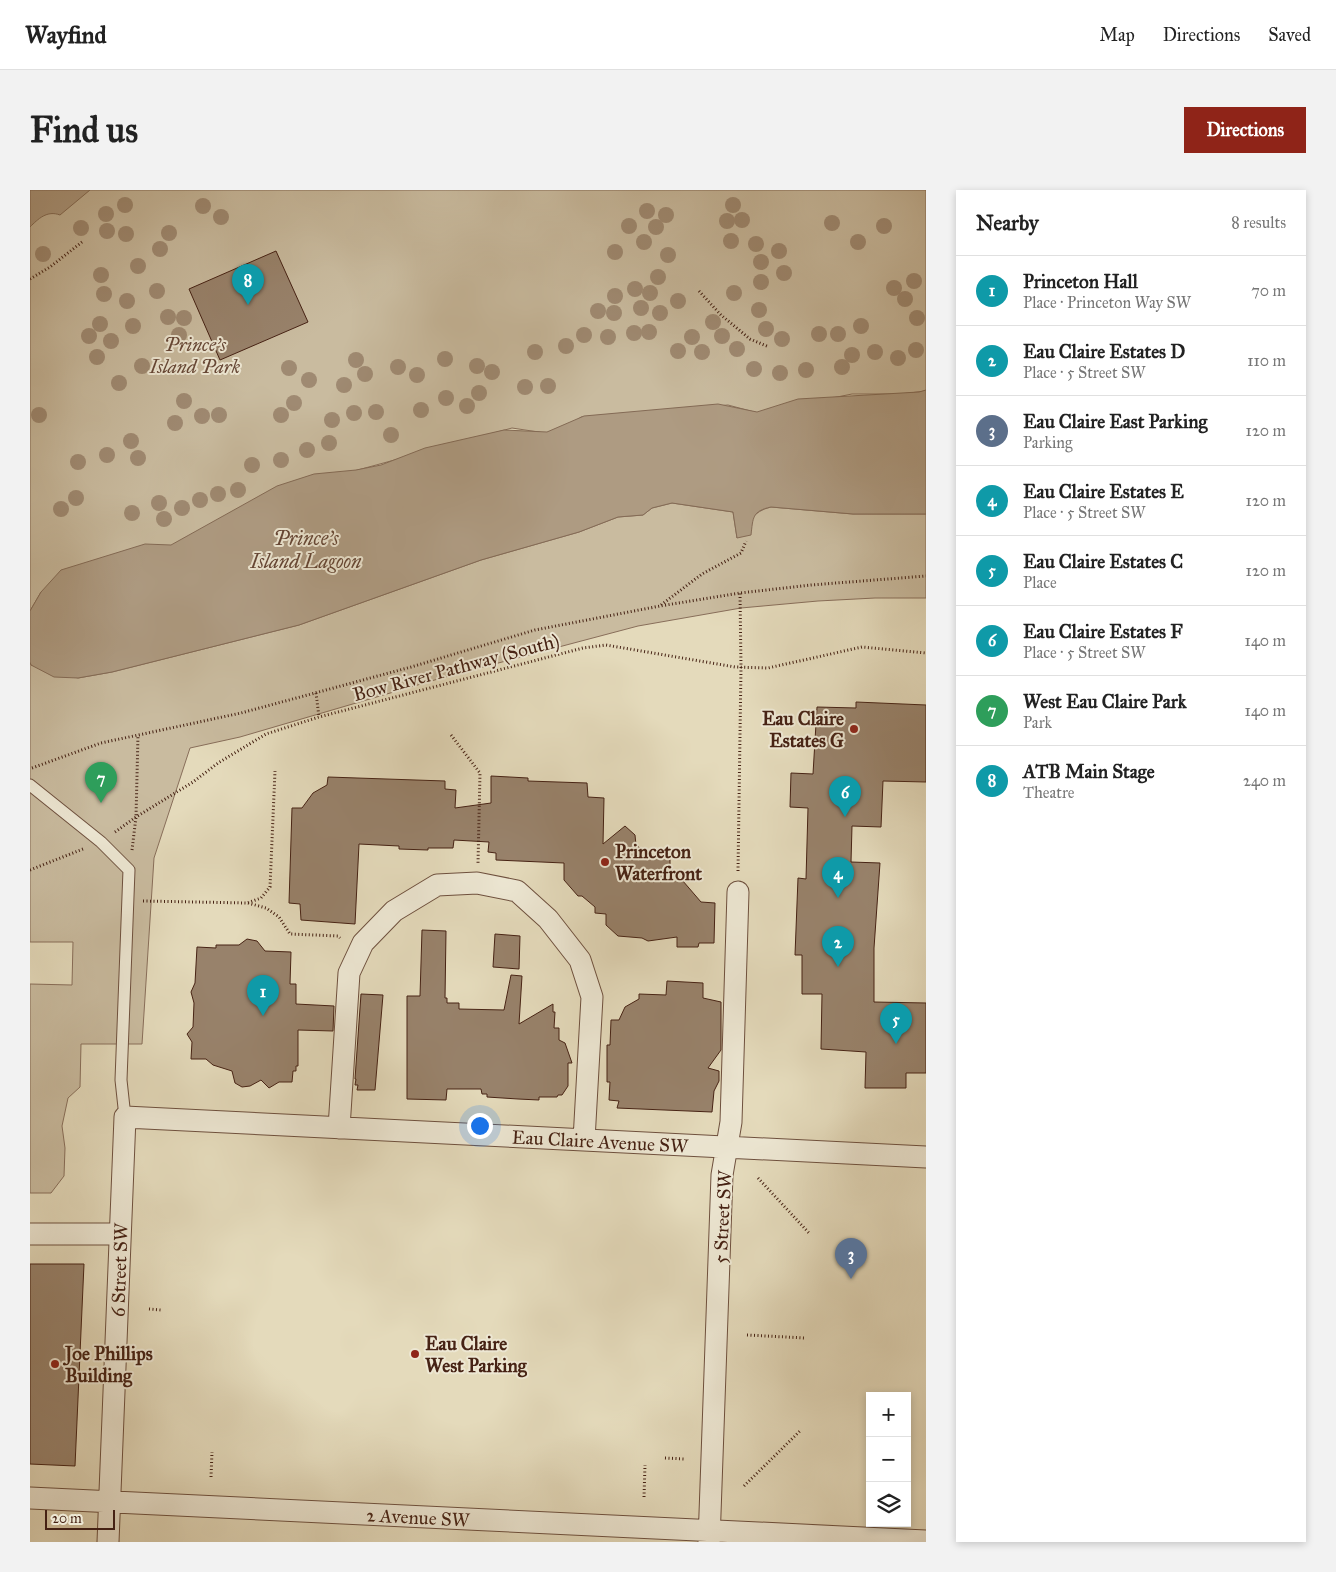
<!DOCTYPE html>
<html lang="en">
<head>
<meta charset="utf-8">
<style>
  :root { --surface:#fff; --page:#f2f2f2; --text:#222; --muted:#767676; --line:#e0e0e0; --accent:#8f2418 }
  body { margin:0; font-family:"IM FELL Great Primer",serif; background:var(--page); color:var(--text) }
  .controls { position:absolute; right:15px; bottom:15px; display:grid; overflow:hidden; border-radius:0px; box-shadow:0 2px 8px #0003 }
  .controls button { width:45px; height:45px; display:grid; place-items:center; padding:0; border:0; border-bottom:1px solid var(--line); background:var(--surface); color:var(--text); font:25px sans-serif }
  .scale { position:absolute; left:15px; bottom:12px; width:70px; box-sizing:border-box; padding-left:5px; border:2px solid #462214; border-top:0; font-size:14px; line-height:18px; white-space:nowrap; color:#462214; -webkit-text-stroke:4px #ede7d3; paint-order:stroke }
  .you { position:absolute; left:449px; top:935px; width:18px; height:18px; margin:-12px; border:4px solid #fff; border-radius:50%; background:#1a73e8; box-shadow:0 0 0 8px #1a73e833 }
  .badge { display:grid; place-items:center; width:32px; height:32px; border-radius:50%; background:var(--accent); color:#fff; font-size:16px; font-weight:700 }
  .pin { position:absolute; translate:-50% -41px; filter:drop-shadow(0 1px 2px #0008) }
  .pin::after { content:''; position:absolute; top:26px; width:18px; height:15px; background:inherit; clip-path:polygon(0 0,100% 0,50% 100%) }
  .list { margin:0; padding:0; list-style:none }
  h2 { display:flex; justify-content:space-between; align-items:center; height:65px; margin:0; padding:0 20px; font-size:21px }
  h2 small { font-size:16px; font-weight:400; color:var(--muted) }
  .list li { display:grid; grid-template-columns:32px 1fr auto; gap:15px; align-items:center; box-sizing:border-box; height:70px; padding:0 20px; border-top:1px solid var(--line) }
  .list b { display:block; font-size:19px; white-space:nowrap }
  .list p { margin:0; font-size:16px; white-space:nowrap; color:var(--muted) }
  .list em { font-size:16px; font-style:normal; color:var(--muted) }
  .icon { flex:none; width:28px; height:28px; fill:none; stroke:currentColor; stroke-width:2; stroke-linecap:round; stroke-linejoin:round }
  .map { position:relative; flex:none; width:896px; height:1352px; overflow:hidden; border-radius:0px }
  header { display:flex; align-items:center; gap:30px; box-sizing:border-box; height:70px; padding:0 25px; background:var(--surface); border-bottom:1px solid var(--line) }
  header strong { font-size:24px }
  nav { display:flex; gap:28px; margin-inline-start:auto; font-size:18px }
  .intro { display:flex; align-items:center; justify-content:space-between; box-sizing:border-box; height:120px; padding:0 30px }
  h1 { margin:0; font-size:35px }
  .button { padding:12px 22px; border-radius:0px; background:var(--accent); color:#fff; font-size:18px; font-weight:700 }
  main { display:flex; gap:30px; padding:0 30px }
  aside { flex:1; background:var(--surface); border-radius:0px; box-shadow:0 2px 8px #0003 }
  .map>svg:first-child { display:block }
</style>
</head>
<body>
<header>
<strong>Wayfind</strong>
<nav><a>Map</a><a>Directions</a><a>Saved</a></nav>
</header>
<div class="intro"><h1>Find us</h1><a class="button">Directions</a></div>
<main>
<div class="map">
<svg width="896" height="1352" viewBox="0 0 896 1352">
  <rect width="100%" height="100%" fill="#e4dabb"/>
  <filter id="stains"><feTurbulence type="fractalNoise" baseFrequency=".004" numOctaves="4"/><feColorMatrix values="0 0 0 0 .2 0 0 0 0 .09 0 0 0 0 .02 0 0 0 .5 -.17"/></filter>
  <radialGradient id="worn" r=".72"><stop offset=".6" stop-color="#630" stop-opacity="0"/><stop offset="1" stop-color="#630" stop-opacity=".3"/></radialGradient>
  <path fill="#c9bb9f" stroke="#886e5a" d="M37,0H896V201L871,204H822L728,223L698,215L551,227L537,238L515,243L482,238L269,296L144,362L11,402L0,421V27Z
    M642,313L703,322L707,348C717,334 723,321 741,317L823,324H896V408H845L788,411L711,418L608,436L408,489L210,547L160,558L124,668L112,854H51L50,897L38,908L32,936L35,958L34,986L21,1003H0V794L42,795L43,752H0V472L1,475L48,488L82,482L269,435L451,370L549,342L588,327L613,325L622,318Z"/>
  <path fill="#ae9b82" stroke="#846b56" d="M0,0H60L30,25C17,20 8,29 0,37Z
    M896,200V324H823L741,317C722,321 723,328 721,345L707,348L703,322L642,313L622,318L613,325L588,327L549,342L451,370L269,435L82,482L48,488L24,487L1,475L0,472V421L11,402L31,380L115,354L141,355L247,296L284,284L326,280L351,275L395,258L474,240L517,242L554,226L688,214L727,222L768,209L889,202Z"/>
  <path fill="#98826b" stroke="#462214" d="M246,61L278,132L190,170L159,99Z
    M826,512L896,515V592L853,591L851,637L822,636L821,672L850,673L844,758V812L896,813V883H876V898H835L836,862L791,859L792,804H772V765H765L768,688L776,689L778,618L760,617L761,583L783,584L787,517L826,518Z
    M461,586L498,588V591L557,593L558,607L574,608L573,654L595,636L605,645L606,655L619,665L640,666V676L671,712L685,713L684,753H669L668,757H647V747L618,751L612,748L588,746L576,735V724L565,723V717L552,706H548L534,690V673L466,670V663L458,662L459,652L424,650L423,658H398V660L369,659V656L329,654L325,734L271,730L270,714L259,713L262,618H272L283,603L297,595L298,587L415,591V599L426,600L425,618L461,613Z
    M392,740L416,741L415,808H417V813H429V819L474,820L481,785L492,786L489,834L523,814V822H525L524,838H529V850L535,853L542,873H538V896L532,905H528L527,907H509V910L488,909L457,907V904H452L451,899H417L416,910L377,909V806H390Z
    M465,744L490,746L489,779L463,777Z
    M217,749L227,751L235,761L261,762L260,794H266V814L304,816L303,841L268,840V876H266V881H263L262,892H249L239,898L231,890L220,896L212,897L205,893L202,881L183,875L176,869H161L162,852L157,844L163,837L164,813L161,802L165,793L167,757L186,758V755H209Z
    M637,791L673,793V808L691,812V860L678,878L689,881V891L684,901L682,922L587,918L589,911L579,910L580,892H577V855H580L581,830H589L595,817L609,809V804L636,805Z
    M331,804L353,805L345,900H327L328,895H325L326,889H325Z
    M0,1074H54L45,1276L0,1274Z"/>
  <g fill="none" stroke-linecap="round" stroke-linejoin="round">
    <g stroke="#6e503e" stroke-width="13">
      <path id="lane" d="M0,595L71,652L99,680L91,890L95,927"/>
    </g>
    <g stroke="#6e503e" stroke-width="23">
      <path id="street" d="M309,938L319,783L333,753L364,721L407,695L447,693L487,701L518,729L550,770L562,807L554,950
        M0,1044H90
        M0,1308C299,1320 597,1339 896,1351
        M78,1352L95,927L896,967
        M679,1352L692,985L701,932L708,702"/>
    </g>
    <path stroke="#462214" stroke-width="3" stroke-dasharray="1 2.5" stroke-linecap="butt" d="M0,89L20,77L52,52
      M669,101L691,125L720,149L739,157
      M631,415L672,384L711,363L716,351
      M286,503L289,527
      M421,545L450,583L448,673
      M2,578L71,553L211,523L381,477L505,440L630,416L710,403L781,395L896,386
      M85,642L106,627L163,592L188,573L236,544L289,527L553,458L576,455L705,477L738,478L832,457L896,463
      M102,660L106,627L108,545
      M0,680L53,659
      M708,681L711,477L710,403
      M113,711L217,713L231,708L240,697L245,581
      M218,713L236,718L249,727L260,744L308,746L310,748
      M728,988L779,1043
      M119,1119L131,1120
      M717,1145L775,1148
      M635,1268L654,1269
      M181,1287L182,1262
      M714,1296L771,1240
      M614,1307L615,1275"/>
    <use href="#lane" stroke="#ede7d3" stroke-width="11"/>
    <use href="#street" stroke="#ede7d3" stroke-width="21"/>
  </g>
  <g fill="#9f8a72">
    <circle cx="95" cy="15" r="8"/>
    <circle cx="703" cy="15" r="8"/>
    <circle cx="173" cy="16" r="8"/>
    <circle cx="617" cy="21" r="8"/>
    <circle cx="76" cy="24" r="8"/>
    <circle cx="636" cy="25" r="8"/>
    <circle cx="191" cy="27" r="8"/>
    <circle cx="712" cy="30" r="8"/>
    <circle cx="697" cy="31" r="8"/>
    <circle cx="802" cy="33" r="8"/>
    <circle cx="599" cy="36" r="8"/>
    <circle cx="854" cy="36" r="8"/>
    <circle cx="626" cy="37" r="8"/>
    <circle cx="51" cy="38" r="8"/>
    <circle cx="77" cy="41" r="8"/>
    <circle cx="139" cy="43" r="8"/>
    <circle cx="96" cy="44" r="8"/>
    <circle cx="701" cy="51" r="8"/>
    <circle cx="614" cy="52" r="8"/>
    <circle cx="828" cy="52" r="8"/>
    <circle cx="726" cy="54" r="8"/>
    <circle cx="130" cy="59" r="8"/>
    <circle cx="749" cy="61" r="8"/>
    <circle cx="585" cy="62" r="8"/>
    <circle cx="13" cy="64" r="8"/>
    <circle cx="638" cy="65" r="8"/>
    <circle cx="731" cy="72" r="8"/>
    <circle cx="108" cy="76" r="8"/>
    <circle cx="754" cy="83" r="8"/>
    <circle cx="71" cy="85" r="8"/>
    <circle cx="628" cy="87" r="8"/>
    <circle cx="884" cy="91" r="8"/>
    <circle cx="731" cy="92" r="8"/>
    <circle cx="864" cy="98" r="8"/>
    <circle cx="605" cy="99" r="8"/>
    <circle cx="127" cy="101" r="8"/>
    <circle cx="620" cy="103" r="8"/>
    <circle cx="704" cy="103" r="8"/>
    <circle cx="74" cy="104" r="8"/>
    <circle cx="585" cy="106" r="8"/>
    <circle cx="875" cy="109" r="8"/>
    <circle cx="97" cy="111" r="8"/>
    <circle cx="648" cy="111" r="8"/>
    <circle cx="611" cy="118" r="8"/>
    <circle cx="729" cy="120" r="8"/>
    <circle cx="568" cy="121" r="8"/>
    <circle cx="584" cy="123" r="8"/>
    <circle cx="630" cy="123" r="8"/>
    <circle cx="138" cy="127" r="8"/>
    <circle cx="154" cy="128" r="8"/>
    <circle cx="887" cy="128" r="8"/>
    <circle cx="683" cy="132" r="8"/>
    <circle cx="70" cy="134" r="8"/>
    <circle cx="103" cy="136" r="8"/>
    <circle cx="831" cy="136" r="8"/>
    <circle cx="736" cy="139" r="8"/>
    <circle cx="619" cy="142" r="8"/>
    <circle cx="604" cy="143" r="8"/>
    <circle cx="789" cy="144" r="8"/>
    <circle cx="808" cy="144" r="8"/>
    <circle cx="149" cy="145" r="8"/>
    <circle cx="554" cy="145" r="8"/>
    <circle cx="59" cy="146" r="8"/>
    <circle cx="692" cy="146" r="8"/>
    <circle cx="578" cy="147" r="8"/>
    <circle cx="662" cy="147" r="8"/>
    <circle cx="752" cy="149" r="8"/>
    <circle cx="81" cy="151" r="8"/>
    <circle cx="536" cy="156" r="8"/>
    <circle cx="707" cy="159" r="8"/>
    <circle cx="886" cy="160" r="8"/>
    <circle cx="648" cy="161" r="8"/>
    <circle cx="505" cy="162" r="8"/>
    <circle cx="672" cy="162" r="8"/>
    <circle cx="845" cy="162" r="8"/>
    <circle cx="822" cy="165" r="8"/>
    <circle cx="67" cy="167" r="8"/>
    <circle cx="868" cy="168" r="8"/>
    <circle cx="415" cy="169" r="8"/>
    <circle cx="326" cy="170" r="8"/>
    <circle cx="112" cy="176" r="8"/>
    <circle cx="447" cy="176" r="8"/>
    <circle cx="368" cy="177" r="8"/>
    <circle cx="812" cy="177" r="8"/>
    <circle cx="259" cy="178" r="8"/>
    <circle cx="724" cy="179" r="8"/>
    <circle cx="776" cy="180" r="8"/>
    <circle cx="462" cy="182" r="8"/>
    <circle cx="750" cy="183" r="8"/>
    <circle cx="335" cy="184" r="8"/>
    <circle cx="387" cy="185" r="8"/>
    <circle cx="279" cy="190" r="8"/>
    <circle cx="89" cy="193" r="8"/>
    <circle cx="314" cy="195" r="8"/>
    <circle cx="518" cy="196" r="8"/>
    <circle cx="495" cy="197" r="8"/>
    <circle cx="449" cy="203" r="8"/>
    <circle cx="416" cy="208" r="8"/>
    <circle cx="154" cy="211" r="8"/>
    <circle cx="264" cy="213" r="8"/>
    <circle cx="437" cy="216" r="8"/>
    <circle cx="391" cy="220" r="8"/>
    <circle cx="346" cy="222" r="8"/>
    <circle cx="324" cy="223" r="8"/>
    <circle cx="9" cy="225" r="8"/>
    <circle cx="189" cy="225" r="8"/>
    <circle cx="251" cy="225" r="8"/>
    <circle cx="172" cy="226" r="8"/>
    <circle cx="302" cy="230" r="8"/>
    <circle cx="145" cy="233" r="8"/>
    <circle cx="361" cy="245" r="8"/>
    <circle cx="101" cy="251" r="8"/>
    <circle cx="299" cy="253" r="8"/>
    <circle cx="277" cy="260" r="8"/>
    <circle cx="77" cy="265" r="8"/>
    <circle cx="108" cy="268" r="8"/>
    <circle cx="251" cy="270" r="8"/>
    <circle cx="48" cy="272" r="8"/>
    <circle cx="222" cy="275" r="8"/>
    <circle cx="208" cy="300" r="8"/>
    <circle cx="188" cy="304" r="8"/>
    <circle cx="46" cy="308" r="8"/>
    <circle cx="170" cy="310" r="8"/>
    <circle cx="129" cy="313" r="8"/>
    <circle cx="152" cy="318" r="8"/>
    <circle cx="31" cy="319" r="8"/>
    <circle cx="102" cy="323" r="8"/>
    <circle cx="134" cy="329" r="8"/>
  </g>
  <g fill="#8f2418" stroke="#ede7d3" stroke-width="2">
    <circle cx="824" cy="539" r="5"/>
    <circle cx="575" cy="672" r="5"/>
    <circle cx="385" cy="1164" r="5"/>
    <circle cx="25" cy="1174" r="5"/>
  </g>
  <g text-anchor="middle" stroke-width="4" stroke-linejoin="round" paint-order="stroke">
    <g font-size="19" font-style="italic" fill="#674837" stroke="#ede7d3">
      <text x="165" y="161">Prince's<tspan x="165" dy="22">Island Park</tspan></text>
    </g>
    <g font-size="19" fill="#462214" stroke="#ede7d3">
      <text transform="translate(426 477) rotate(-15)" y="7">Bow River Pathway (South)</text>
      <text transform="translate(570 951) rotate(3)" y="7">Eau Claire Avenue SW</text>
      <text transform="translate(692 1027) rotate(-87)" y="7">5 Street SW</text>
      <text transform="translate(89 1080) rotate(-88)" y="7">6 Street SW</text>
      <text transform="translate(388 1327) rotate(3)" y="7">2 Avenue SW</text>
    </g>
    <g font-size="19" font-weight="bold" fill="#462214" stroke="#ede7d3" text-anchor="start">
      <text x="814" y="535" text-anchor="end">Eau Claire<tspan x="814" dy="22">Estates G</tspan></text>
      <text x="585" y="668">Princeton<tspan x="585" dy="22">Waterfront</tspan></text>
      <text x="395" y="1160">Eau Claire<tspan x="395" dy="22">West Parking</tspan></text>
      <text x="35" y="1170">Joe Phillips<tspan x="35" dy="22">Building</tspan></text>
    </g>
    <g font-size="20" font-style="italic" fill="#654635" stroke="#ede7d3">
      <text x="276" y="355">Prince's<tspan x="276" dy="23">Island Lagoon</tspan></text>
    </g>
  </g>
  <rect width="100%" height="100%" filter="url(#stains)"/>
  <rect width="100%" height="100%" fill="url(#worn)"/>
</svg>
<div class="controls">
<button>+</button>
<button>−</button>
<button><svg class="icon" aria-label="layers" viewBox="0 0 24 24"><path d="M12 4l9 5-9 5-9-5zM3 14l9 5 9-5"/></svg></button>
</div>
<div class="scale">20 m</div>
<div class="you"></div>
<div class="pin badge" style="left:233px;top:826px;background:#0f9aa8">1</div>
<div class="pin badge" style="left:808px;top:777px;background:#0f9aa8">2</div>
<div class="pin badge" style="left:821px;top:1089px;background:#5c6f8a">3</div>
<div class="pin badge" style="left:808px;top:708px;background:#0f9aa8">4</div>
<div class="pin badge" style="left:866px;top:854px;background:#0f9aa8">5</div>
<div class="pin badge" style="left:815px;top:627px;background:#0f9aa8">6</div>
<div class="pin badge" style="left:71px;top:613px;background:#2e9e5b">7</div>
<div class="pin badge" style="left:218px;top:115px;background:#0f9aa8">8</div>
</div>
<aside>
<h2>Nearby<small>8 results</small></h2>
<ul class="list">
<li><span class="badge" style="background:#0f9aa8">1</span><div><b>Princeton Hall</b><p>Place · Princeton Way SW</p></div><em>70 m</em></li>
<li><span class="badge" style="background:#0f9aa8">2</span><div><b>Eau Claire Estates D</b><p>Place · 5 Street SW</p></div><em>110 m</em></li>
<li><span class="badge" style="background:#5c6f8a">3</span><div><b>Eau Claire East Parking</b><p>Parking</p></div><em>120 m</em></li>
<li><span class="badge" style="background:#0f9aa8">4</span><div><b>Eau Claire Estates E</b><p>Place · 5 Street SW</p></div><em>120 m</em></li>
<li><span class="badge" style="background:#0f9aa8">5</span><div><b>Eau Claire Estates C</b><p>Place</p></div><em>120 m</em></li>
<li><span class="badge" style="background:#0f9aa8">6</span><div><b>Eau Claire Estates F</b><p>Place · 5 Street SW</p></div><em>140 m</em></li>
<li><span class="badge" style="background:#2e9e5b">7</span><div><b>West Eau Claire Park</b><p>Park</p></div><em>140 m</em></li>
<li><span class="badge" style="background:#0f9aa8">8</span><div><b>ATB Main Stage</b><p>Theatre</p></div><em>240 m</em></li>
</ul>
</aside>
</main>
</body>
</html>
